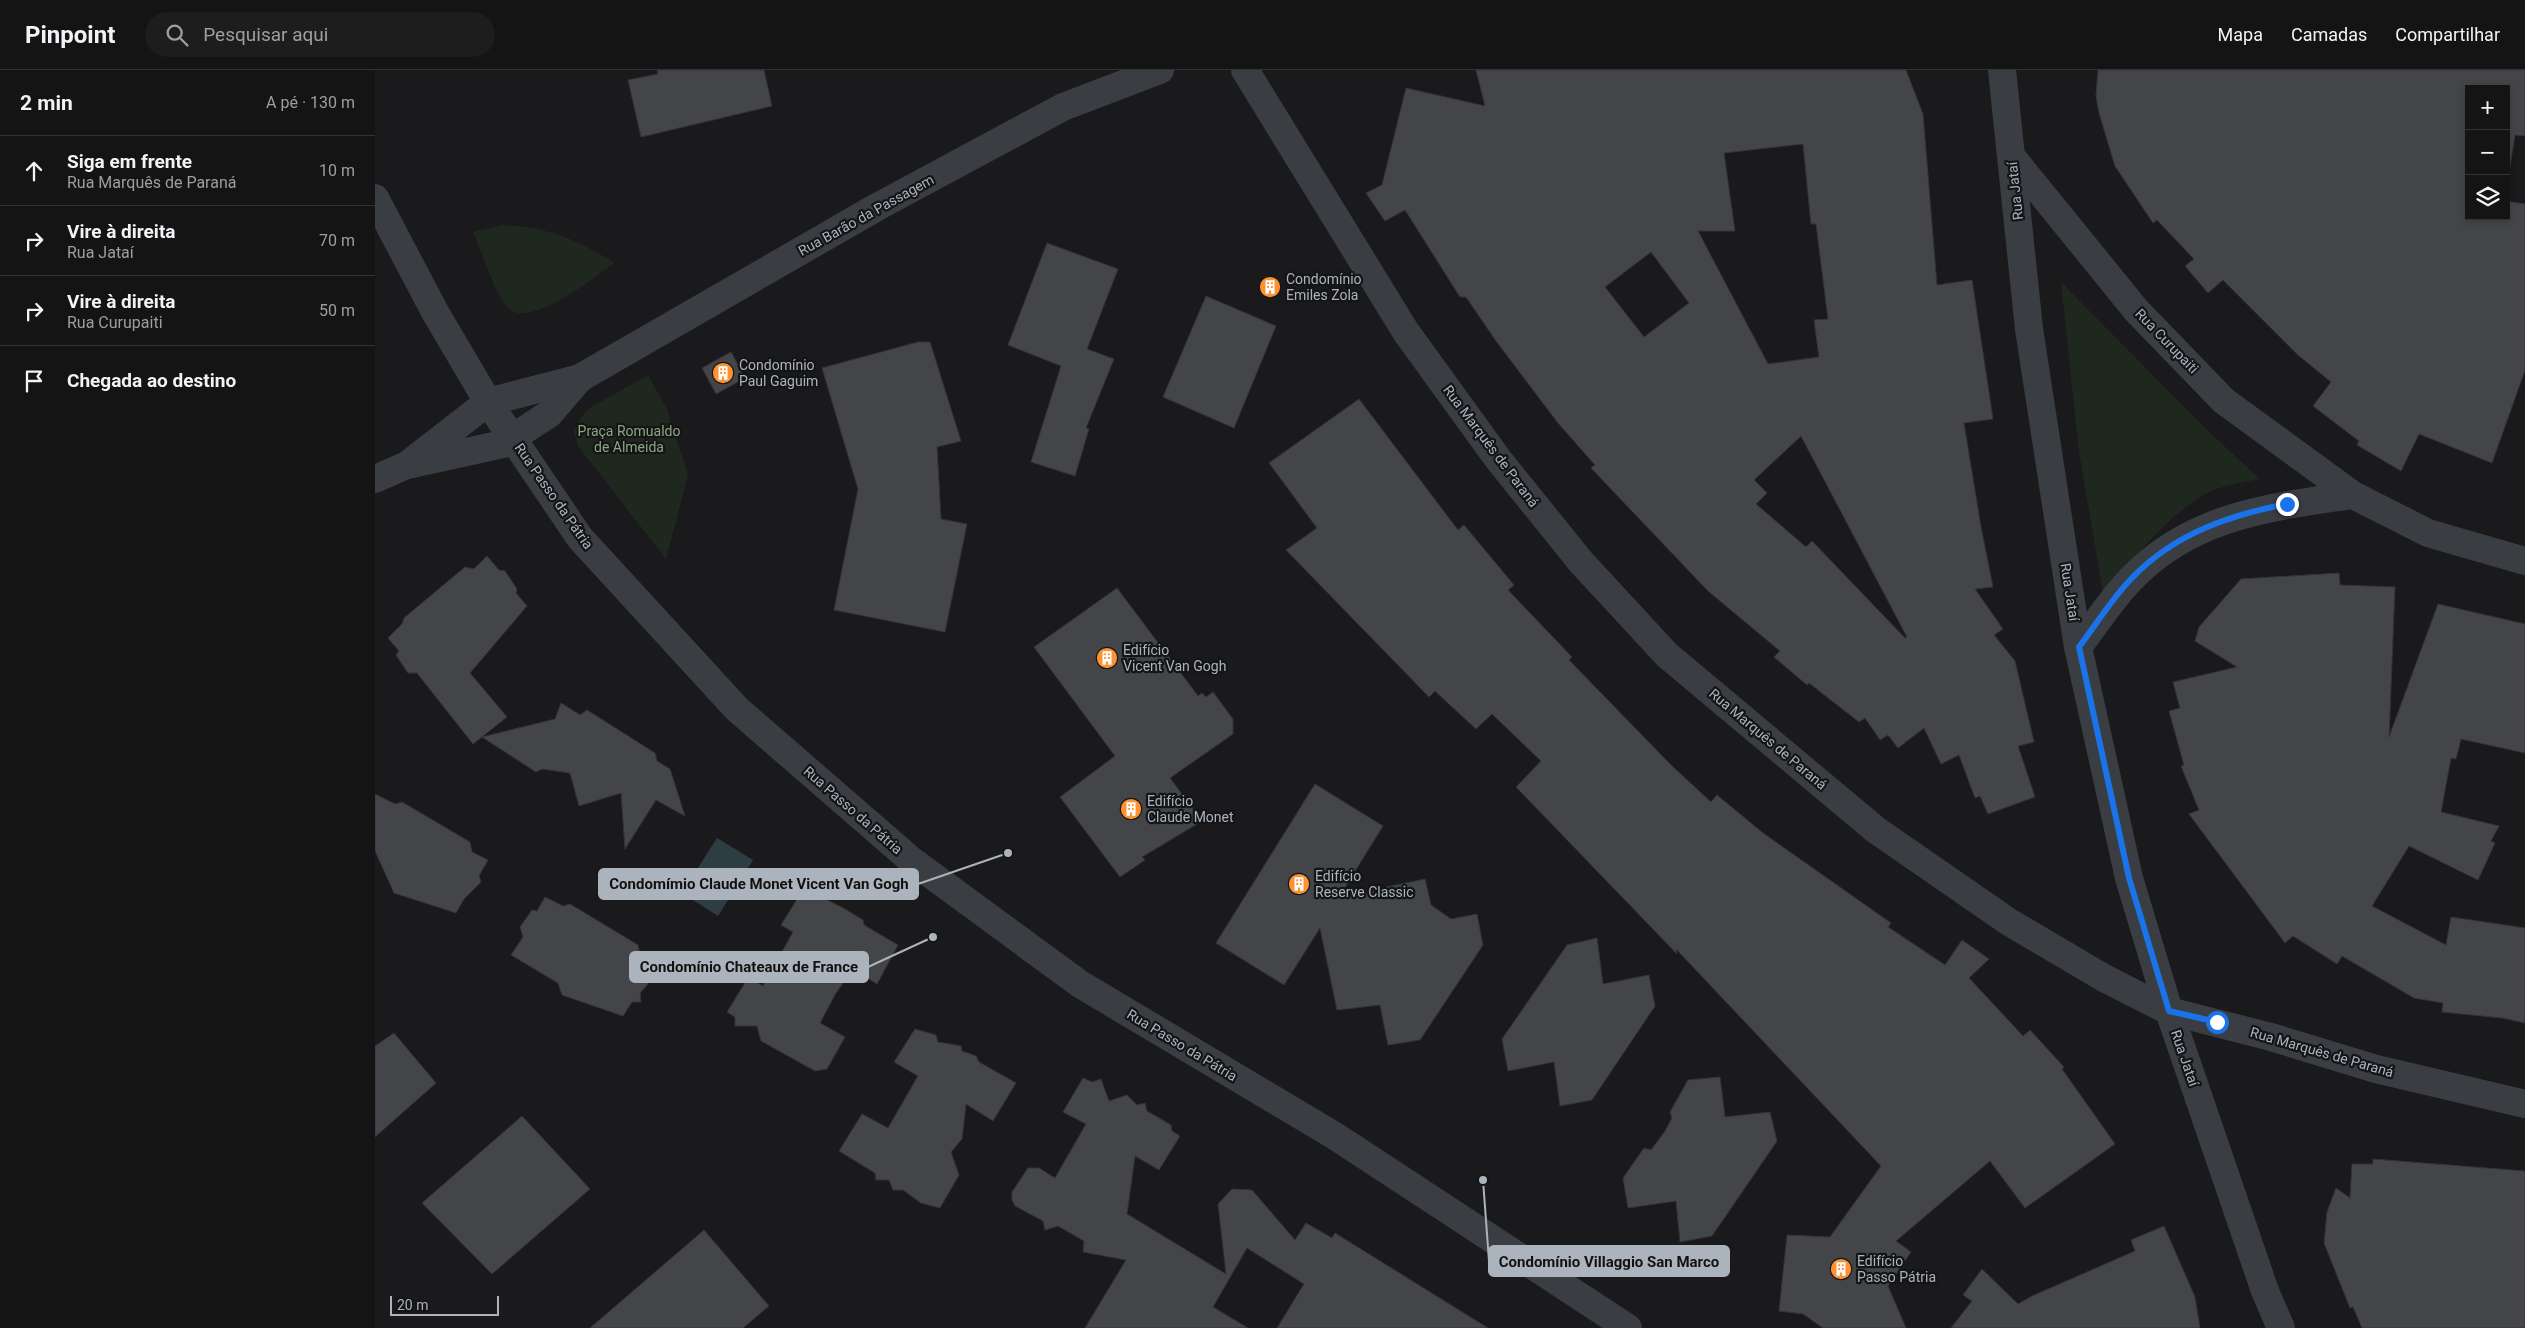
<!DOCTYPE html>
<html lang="pt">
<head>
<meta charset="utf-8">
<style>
  :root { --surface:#141415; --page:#1d1d1e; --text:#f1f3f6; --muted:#9d9ea0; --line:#333334 }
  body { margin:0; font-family:Roboto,sans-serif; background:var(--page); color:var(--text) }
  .controls { position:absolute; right:15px; top:15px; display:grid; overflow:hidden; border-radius:0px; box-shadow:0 2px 8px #0003 }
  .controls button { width:45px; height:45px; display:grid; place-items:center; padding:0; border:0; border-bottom:1px solid var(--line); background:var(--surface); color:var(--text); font:25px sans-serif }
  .scale { position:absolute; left:15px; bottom:12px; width:109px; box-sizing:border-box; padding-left:5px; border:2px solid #abb4bd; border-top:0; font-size:14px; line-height:18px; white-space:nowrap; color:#abb4bd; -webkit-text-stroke:4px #151517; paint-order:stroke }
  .stop { position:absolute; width:15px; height:15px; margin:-11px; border:4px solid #1a73e8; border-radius:50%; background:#fff }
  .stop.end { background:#1a73e8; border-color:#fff; box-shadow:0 1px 5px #0008 }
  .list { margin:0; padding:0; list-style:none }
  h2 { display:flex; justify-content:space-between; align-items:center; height:65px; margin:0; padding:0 20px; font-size:21px }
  h2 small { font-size:16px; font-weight:400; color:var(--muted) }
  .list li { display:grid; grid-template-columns:32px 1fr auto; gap:15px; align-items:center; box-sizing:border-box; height:70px; padding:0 20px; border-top:1px solid var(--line) }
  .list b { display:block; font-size:19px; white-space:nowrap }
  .list p { margin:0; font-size:16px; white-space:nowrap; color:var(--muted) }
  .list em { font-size:16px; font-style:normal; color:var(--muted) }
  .icon { flex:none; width:28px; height:28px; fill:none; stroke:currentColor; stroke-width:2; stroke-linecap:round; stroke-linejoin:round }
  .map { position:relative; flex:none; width:2150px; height:1258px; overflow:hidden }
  header { display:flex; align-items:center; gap:30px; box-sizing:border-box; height:70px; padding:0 25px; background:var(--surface); border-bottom:1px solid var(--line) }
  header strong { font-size:24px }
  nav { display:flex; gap:28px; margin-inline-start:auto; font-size:18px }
  .search { width:350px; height:45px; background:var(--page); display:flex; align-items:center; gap:12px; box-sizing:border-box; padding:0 18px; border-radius:28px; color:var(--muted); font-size:19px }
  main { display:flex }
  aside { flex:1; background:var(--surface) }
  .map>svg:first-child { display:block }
</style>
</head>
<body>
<header>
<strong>Pinpoint</strong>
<div class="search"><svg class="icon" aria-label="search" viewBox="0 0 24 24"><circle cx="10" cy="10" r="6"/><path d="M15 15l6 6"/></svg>Pesquisar aqui</div>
<nav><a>Mapa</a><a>Camadas</a><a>Compartilhar</a></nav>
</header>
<main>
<aside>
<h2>2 min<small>A pé · 130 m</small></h2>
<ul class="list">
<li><svg class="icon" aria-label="ahead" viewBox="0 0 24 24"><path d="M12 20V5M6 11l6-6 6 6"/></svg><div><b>Siga em frente</b><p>Rua Marquês de Paraná</p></div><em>10 m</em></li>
<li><svg class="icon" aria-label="right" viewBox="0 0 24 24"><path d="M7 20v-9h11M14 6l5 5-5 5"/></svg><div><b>Vire à direita</b><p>Rua Jataí</p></div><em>70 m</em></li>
<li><svg class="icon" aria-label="right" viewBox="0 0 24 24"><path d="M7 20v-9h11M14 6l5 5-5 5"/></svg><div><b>Vire à direita</b><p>Rua Curupaiti</p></div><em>50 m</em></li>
<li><svg class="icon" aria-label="arrive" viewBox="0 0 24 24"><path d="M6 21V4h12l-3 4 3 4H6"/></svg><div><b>Chegada ao destino</b></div></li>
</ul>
</aside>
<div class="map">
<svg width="2150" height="1258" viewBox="0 0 2150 1258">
  <rect width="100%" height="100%" fill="#1a1a1c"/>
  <path fill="#1f281f" d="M128,155C176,158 200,169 240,193C221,206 154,260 133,238C120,224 107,182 98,162Z
    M1686,212L1831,359L1885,409C1863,413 1841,416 1822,429C1786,453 1758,491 1728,522L1704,382Z
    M273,305L292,339L313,405L291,489L203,376L199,362L206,347L215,338Z"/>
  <path fill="#2e3d42" d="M342,768L378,790L343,846L307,823Z"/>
  <path fill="#444549" stroke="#343438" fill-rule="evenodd" d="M282,0H389L397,36L266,67L253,10L283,4Z
    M1101,0H1531L1548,44L1562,215L1597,210L1618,349L1589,353L1606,457L1618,517L1600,519L1628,559L1619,565L1640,591L1659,672L1643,676L1660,727L1613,744L1605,726L1600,728L1584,685L1566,694L1549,658L1523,678L1513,665L1505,670L1490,648L1484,652L1434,613L1432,615L1399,587L1405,581L1333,521L1216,398L1220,395L1183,353L1121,271L1091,227H1085L1030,140L1010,151L991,123L1007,115L1031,18L1110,36ZM1428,74L1436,154H1441L1453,249L1439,250L1444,287L1393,294L1323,161H1360L1349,83ZM1276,182L1314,233L1269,267L1230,217ZM1426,366L1532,567L1530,568L1437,471L1431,477L1381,434L1392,423L1379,410Z
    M1723,0H2150V66L2140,65L2131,121V19H2094V146H2131V131L2150,134V300L2117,393L2044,364L2026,401L1982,375L1984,371L1938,336L1956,312L1923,285L1848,210L1833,223L1810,196L1819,189L1782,150L1778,153L1740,96L1724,43L1721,26Z
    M672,173L743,199L712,279L739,289L711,358L714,359L700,406L656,392L686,296L633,275Z
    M831,226L901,256L859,358L788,327Z
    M543,272H555L586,371L562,377L566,449L592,454L570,562L459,540L483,419L447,298Z
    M356,282L370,308L341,324L327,298Z
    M984,329L1083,460L1089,455L1139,515L1133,520L1197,587L1194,590L1296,695L1336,732L1342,725L1388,763L1516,853L1513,857L1570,895L1587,870L1614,889L1594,908L1648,966L1655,960L1689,997L1687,999L1740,1074L1650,1138L1615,1091L1521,1171L1536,1182L1513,1216L1531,1258H1448L1428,1244L1404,1241L1412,1165L1455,1167L1506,1096L1301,879L1302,884L1141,717L1166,691L1117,644L1101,659L1060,621L1054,627L911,480L942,458L894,393Z
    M112,486L124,500L130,501L142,519L141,523L152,536L95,603L132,647L98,674L42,603H33L21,585L24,581L13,568L27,554L29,548L90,497L99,499Z
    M1964,503L1965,515L2020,517L2014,667L2063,534L2150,554V683L2086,669L2081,689L2076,688L2066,742L2124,756L2116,771L2120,773L2103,810L2034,776L1997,836L2071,875L2076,847L2150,858V953L2127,948L2067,942L2068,933L2039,928L1967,886L1962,894L1918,866L1910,873L1814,744L1824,740L1806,696L1809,695L1794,641L1805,638L1798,612L1862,597L1820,571L1824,557L1866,509Z
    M742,518L823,626L827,623L831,627L838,622L858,649V664L795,708L827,751L767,787L770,790L745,807L685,727L740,686L659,577Z
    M186,633L205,645L212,640L280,683L282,691L295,699L310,746L281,730L250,779L246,723L204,736L195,703L167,699L161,702L107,667L180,649Z
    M940,714L1008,756L964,827L1050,809L1056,835L1076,849L1102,844L1108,875L1045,970L1013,975L1005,935L962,940L945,858L909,915L841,873Z
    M0,724L20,734L27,732L95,772L97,782L113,790L104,806L106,812L89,829L81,843L19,823L0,781Z
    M429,818L470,839L488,850L489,855L523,875L502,914L478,899L461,923L445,953L470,967L452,999L440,1001L386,971L382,956H360V947L352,942L373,908L388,916L418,862L406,855Z
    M170,827L188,836L195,834L263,875L265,884L281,892L272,908L273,914L265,923L266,932H257L248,946L187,925L183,913L136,885L148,867L145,857L157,840L162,841Z
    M1222,868L1228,914L1274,905L1280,936L1217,1030L1185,1036L1179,992L1133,1001L1127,969L1192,875Z
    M540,959L561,965L563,972L586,976L587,981L601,986L604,992L641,1013L618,1051L591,1034L587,1069L576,1082L584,1105L565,1138L546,1133L528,1120H518L514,1110H501L500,1103L464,1081L487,1044L513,1058L543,1006L519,992Z
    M19,963L61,1013L0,1067V976Z
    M1345,1007L1350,1047L1395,1042L1402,1071L1337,1166L1305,1172L1301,1131L1253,1138L1248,1108L1269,1078L1276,1080L1290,1061L1297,1048L1295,1042L1313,1010Z
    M708,1008L717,1012L726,1009L734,1031L752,1025L762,1035L770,1033L772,1041L796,1055L797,1061L805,1066L784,1100L760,1086L752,1144L851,1204L843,1134L857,1119L877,1120L920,1170L931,1153L957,1168L960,1163L1113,1258H902L929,1214L872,1178L838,1237L873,1258H710L751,1190L708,1182L709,1171L683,1156L670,1160L668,1151L640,1136L637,1130V1122L653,1098H664L680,1108L711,1054L688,1042Z
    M147,1046L215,1119L117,1204L47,1133Z
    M1998,1089L2150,1101V1258H1987L1978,1237L1975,1238L1949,1173L1952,1142L1961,1118L1975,1128L1977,1094H1998Z
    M1789,1156L1820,1227L1825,1258H1576L1597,1231L1588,1225L1607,1199L1643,1234L1657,1226L1760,1181L1756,1170Z
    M329,1160L394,1236L368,1258H215Z"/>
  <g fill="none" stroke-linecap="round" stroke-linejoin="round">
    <path stroke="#3a3d42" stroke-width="28" d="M870,0L1031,262L1123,389L1206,492L1292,585L1501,760L1634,852L1729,908L1794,941L1896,967L2001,999L2150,1034
      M1627,0L1654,259L1703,577L1754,808L1794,941L1890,1221L1906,1258
      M1636,86L1761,240L1849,331L1978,425L2053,463L2150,491
      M0,128L60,242L113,332L205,468L362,639L536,790L705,914L960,1066L1253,1258
      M32,395L113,332L205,308L502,137L688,37L785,0
      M0,409L32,395L128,374L174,344L205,308
      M1703,577C1721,554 1737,528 1757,508C1818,445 1896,437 1978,425"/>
  </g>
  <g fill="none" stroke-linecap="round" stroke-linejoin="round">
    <path stroke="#1a73e8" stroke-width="6" d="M1842,952L1794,941L1754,808L1704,577C1721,555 1737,528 1757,508C1799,464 1854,445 1912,434"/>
  </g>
  <defs>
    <g id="building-disc" transform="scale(1.125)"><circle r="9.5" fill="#fe9130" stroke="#151517"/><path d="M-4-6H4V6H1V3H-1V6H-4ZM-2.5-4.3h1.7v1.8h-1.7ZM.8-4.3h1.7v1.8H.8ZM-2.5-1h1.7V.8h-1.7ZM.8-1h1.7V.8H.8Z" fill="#fff"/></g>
  </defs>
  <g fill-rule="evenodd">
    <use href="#building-disc" x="895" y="217"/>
    <use href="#building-disc" x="348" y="303"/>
    <use href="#building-disc" x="732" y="588"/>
    <use href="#building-disc" x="756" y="739"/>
    <use href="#building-disc" x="924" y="814"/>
    <use href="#building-disc" x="1466" y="1199"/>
  </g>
  <g text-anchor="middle" stroke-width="4.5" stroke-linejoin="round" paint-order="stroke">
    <g font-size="14" fill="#abb4bd" stroke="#151517">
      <text transform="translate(1640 121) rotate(-96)" y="5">Rua Jataí</text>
      <text transform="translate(491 145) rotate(-29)" y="5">Rua Barão da Passagem</text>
      <text transform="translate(1792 271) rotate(46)" y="5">Rua Curupaiti</text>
      <text transform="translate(1116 376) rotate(53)" y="5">Rua Marquês de Paraná</text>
      <text transform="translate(179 426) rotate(55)" y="5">Rua Passo da Pátria</text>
      <text transform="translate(1695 522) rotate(81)" y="5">Rua Jataí</text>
      <text transform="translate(1393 669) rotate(40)" y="5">Rua Marquês de Paraná</text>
      <text transform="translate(478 740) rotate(41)" y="5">Rua Passo da Pátria</text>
      <text transform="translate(807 975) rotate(31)" y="5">Rua Passo da Pátria</text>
      <text transform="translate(1947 982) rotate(16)" y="5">Rua Marquês de Paraná</text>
      <text transform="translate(1810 988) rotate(71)" y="5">Rua Jataí</text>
    </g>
    <g font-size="14" fill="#abb4bd" stroke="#151517" text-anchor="start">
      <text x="911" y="214">Condomínio<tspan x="911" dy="16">Emiles Zola</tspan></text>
      <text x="364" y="300">Condomínio<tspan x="364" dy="16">Paul Gaguim</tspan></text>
      <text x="748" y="585">Edifício<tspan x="748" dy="16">Vicent Van Gogh</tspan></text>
      <text x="772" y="736">Edifício<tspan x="772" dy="16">Claude Monet</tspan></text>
      <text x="940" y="811">Edifício<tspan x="940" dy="16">Reserve Classic</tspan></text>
      <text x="1482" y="1196">Edifício<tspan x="1482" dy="16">Passo Pátria</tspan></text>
    </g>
    <g font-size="14" fill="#87a981" stroke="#151517">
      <text x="254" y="366">Praça Romualdo<tspan x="254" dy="16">de Almeida</tspan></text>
    </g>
  </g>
  <path fill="none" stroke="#abb4bd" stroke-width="2" d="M633 783L543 814M558 867L493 897M1108 1110L1114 1191"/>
  <g fill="#abb4bd" stroke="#151517" stroke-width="2">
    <circle cx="633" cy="783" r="5"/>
    <circle cx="558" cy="867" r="5"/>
    <circle cx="1108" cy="1110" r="5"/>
  </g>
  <g fill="#abb4bd" stroke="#abb4bd" stroke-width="2">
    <rect x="224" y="799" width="319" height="30" rx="5"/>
    <rect x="255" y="882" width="238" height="30" rx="5"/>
    <rect x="1114" y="1176" width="240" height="30" rx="5"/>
  </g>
  <g font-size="15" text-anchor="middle" font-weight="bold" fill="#111">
    <text x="384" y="819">Condomímio Claude Monet Vicent Van Gogh</text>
    <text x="374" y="902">Condomínio Chateaux de France</text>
    <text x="1234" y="1197">Condomínio Villaggio San Marco</text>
  </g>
</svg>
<div class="controls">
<button>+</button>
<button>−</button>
<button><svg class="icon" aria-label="layers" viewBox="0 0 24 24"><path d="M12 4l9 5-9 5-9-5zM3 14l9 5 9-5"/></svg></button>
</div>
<div class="scale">20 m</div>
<div class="stop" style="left:1842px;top:952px"></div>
<div class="stop end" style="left:1912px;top:434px"></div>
</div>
</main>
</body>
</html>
